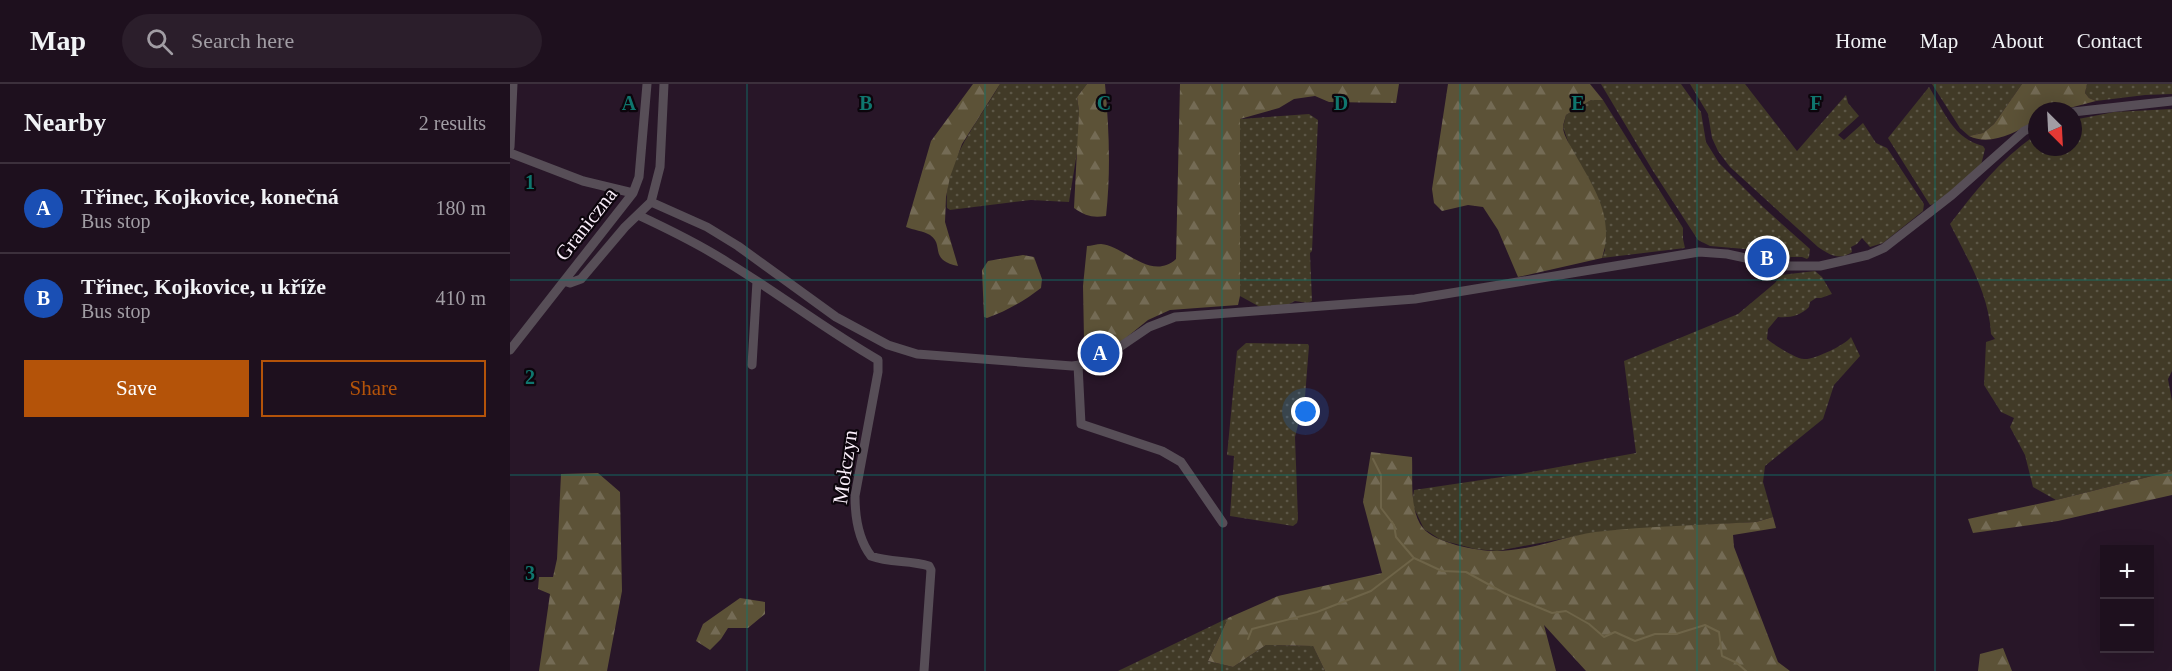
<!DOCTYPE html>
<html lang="en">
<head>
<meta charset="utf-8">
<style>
  :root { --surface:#1e101e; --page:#2b1e2b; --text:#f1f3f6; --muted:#a19da4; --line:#3c303c; --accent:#b45309 }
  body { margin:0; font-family:Georgia,serif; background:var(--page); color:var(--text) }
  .controls { position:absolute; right:18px; bottom:18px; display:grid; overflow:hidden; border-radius:0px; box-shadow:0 6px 24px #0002 }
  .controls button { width:54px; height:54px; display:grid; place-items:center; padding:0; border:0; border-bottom:2px solid var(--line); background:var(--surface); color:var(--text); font:30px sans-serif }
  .compass { position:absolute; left:1518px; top:18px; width:54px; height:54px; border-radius:50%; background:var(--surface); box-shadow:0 6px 24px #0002; rotate:156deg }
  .you { position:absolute; left:796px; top:328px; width:21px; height:21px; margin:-15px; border:4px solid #fff; border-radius:50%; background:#1a73e8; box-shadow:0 0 0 9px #1a73e833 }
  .badge { display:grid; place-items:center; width:39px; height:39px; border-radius:50%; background:var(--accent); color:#fff; font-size:20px; font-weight:700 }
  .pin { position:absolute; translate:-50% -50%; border:3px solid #fff; box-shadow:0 2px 6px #0006 }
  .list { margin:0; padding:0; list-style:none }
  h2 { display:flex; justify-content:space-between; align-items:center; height:78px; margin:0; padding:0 24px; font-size:26px }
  h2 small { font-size:20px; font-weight:400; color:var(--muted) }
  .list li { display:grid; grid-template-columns:39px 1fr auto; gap:18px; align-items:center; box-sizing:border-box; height:90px; padding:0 24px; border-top:2px solid var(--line) }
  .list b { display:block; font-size:22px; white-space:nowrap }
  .list p { margin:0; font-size:20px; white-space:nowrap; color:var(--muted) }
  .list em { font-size:20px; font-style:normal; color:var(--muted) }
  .actions { display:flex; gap:12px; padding:18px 24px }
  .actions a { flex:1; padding:14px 0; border:2px solid var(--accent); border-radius:0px; text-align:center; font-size:21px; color:var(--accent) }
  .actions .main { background:var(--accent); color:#fff }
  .icon { flex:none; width:33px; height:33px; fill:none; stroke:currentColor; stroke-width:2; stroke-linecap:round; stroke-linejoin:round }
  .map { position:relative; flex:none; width:1662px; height:587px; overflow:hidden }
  header { display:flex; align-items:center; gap:36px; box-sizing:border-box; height:84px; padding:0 30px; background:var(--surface); border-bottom:2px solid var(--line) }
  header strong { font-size:28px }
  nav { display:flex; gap:33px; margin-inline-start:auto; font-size:21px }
  .search { width:420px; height:54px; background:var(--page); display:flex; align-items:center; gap:15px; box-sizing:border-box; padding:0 21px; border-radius:33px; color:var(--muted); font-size:22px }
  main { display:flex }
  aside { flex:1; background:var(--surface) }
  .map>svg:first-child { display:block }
</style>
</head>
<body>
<header>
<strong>Map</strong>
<div class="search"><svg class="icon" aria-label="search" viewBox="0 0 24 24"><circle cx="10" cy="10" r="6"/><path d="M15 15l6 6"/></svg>Search here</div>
<nav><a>Home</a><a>Map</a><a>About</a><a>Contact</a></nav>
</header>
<main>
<aside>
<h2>Nearby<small>2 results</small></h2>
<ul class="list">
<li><span class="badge" style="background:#1a4fb4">A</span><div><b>Třinec, Kojkovice, konečná</b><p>Bus stop</p></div><em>180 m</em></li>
<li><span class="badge" style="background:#1a4fb4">B</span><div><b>Třinec, Kojkovice, u kříže</b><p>Bus stop</p></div><em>410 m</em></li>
</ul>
<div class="actions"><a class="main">Save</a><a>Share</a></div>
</aside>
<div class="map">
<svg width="1662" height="587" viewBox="0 0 1662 587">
  <defs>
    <pattern id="grass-dots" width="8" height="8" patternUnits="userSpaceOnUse" patternTransform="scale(1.5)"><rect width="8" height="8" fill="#413a27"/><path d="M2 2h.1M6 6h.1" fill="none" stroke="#5d5747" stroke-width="1.8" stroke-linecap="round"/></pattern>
    <pattern id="forest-firs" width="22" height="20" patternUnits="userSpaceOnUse" patternTransform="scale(1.5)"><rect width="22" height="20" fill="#5c5237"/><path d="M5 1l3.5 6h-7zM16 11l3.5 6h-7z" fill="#746b55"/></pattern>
  </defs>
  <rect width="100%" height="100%" fill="#281628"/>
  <path fill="url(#grass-dots)" d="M490,0H577L567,13L569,27L568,62L559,118L521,116L440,126L437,124C433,77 468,39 490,0Z
    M1091,0H1171L1191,28L1196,58L1209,79L1253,123L1300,165L1299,173L1297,175L1292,173H1281L1277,175L1257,171L1246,166L1200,162L1188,156L1143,87Z
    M1180,0H1235L1287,67L1336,11L1338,19L1349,32L1328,51L1334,56L1353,39L1366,59L1377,64L1414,120L1413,127L1373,159L1360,163L1352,154L1347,160L1341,163L1342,168C1329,177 1320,171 1308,163L1220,83L1208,67L1202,54L1198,30Z
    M1422,0H1512L1484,40L1473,49L1459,52L1450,44Z
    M1577,0H1662V10L1635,11L1586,17L1579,14L1575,9Z
    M1419,3C1435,29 1443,54 1473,62L1475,65L1471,81L1425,120L1420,121L1378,54Z
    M1081,16H1093L1173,144V155L1175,164L1092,174L1095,166L1053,43L1056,31Z
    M1662,25V287L1658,295L1662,317V387L1546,416L1523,403L1515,371L1500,343L1504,334L1491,328L1474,301L1476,258L1485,255L1481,250C1479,210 1458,176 1440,140C1466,106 1492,74 1527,50V63H1563V36L1604,28Z
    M799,30L808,36L802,167L800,169L802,217L798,219L785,217L777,221L750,223L730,212V35Z
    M1305,187L1312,193L1322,210L1311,214H1306L1300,218L1299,223C1290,232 1280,234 1268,233L1258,245L1257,255C1263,260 1286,275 1294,275C1304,276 1335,261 1341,253L1350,272L1324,301L1313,335L1255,382L1253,398L1263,433L1246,438L1114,446L1083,449L998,465L987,467L965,465L931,456L914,445L902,420L904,406L1005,391L1126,369L1114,277L1228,230L1265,199L1271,191Z
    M736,259L798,260L799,262L795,313L785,353L788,435L787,439L783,442L720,432L724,372L717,371L727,267Z
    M718,534L698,577L723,583L756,561L803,562L815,587H608Z"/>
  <path fill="url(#forest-firs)" d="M463,0H490L452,60L440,93L436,113L435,138L448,182C418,176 435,161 420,151C414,147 403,146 396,143L421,57Z
    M577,0H595C599,44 601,87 596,132C582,134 576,132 564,124L569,27L567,13Z
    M670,0H889L886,19L819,18L805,12L784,15L769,24L730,35V212L728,221L660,226L638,236L602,265L592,257L574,255L573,202L577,162C581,162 587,160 591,160C613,161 641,198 666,175Z
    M938,0H1080L1093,16H1081L1056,31C1055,35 1053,40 1053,44C1054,53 1061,62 1065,70C1084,104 1105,133 1092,174L1008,193L988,146L973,123L958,121L932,127L924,119L922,105Z
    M1512,0H1577L1575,9L1579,14L1586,17L1548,27H1527V37C1506,47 1482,63 1459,52L1473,49L1484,40Z
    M513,171L524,173L532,195L531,204C514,217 497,227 477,234L474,233L472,186L478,177Z
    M861,368L902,373C903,395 899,427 913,444C925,459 967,467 986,467C1020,467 1052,453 1085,448C1139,442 1193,441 1246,438L1263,433L1266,444L1223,451L1224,463L1268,578L1280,587H1076L1034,541L1046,587H815L803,562L756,561L723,583L698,577L718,534L768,512L872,489L853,418Z
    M1662,387V411L1548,437L1463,449L1458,435L1546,416Z
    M88,389L110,408L112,507L97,587H29L40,510L28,505L29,493H43L47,475L51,390Z
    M230,514L255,518V530L238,544H218L211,555L200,566L186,557L193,540Z
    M1493,564L1502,587H1468L1470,570Z"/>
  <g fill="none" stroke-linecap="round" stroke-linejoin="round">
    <path stroke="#6e6448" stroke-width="2" d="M863,375L871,391V424L884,441L886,453L903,473
      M738,555L742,545L807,528L861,507L904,474L932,487L956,488L996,510L1042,529L1056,527L1079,540L1094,553L1105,548L1125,557L1145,550H1166L1195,541L1209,548L1212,572L1227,579L1236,587"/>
    <path stroke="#574e57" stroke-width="9" d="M1563,28L1662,17
      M0,63L3,0
      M0,69L73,97L123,109
      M141,118L197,143L228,162L326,233L378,261L407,270L562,282L586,279L639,243L665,233L905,215L1189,168L1217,170L1273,182H1310L1358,171L1374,164L1442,111L1514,47L1527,41
      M128,131C158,145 189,160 217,178C268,209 316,246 368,276V288L345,412C345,432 348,455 361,472C380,479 400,476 419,482L421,486L414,587
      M54,197L60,199L71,195L115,143L141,118L150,83L154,0
      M0,266L123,109L129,93L137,0
      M242,281L247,197
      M568,281L571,340L652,367L671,378L713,439"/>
  </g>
  <path fill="none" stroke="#0f766e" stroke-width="1.5" stroke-opacity="0.55" d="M237,0V587M475,0V587M712,0V587M950,0V587M1187,0V587M1425,0V587M0,196H1662M0,391H1662"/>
  <g text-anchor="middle" stroke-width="4.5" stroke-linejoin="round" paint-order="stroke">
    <g font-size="21" fill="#f9edf9" stroke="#0c050c">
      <text transform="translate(76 140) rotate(-52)" y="7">Graniczna</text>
      <text transform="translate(335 383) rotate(-82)" y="7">Mołczyn</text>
    </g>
  </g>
  <g font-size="20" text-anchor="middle" font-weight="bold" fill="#0f766e" stroke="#0c050c" stroke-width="4.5" stroke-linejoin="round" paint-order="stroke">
    <text x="119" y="26">A</text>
    <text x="356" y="26">B</text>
    <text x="594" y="26">C</text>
    <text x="831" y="26">D</text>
    <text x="1068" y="26">E</text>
    <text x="1306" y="26">F</text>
    <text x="20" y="105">1</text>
    <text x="20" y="300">2</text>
    <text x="20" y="496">3</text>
  </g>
</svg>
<div class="controls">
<button>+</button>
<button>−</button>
</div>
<svg class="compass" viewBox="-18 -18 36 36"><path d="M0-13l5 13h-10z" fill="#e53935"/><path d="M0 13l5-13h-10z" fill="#a19da4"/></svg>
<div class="you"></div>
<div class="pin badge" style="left:590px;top:269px;background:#1a4fb4">A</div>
<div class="pin badge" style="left:1257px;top:174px;background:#1a4fb4">B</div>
</div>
</main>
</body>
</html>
